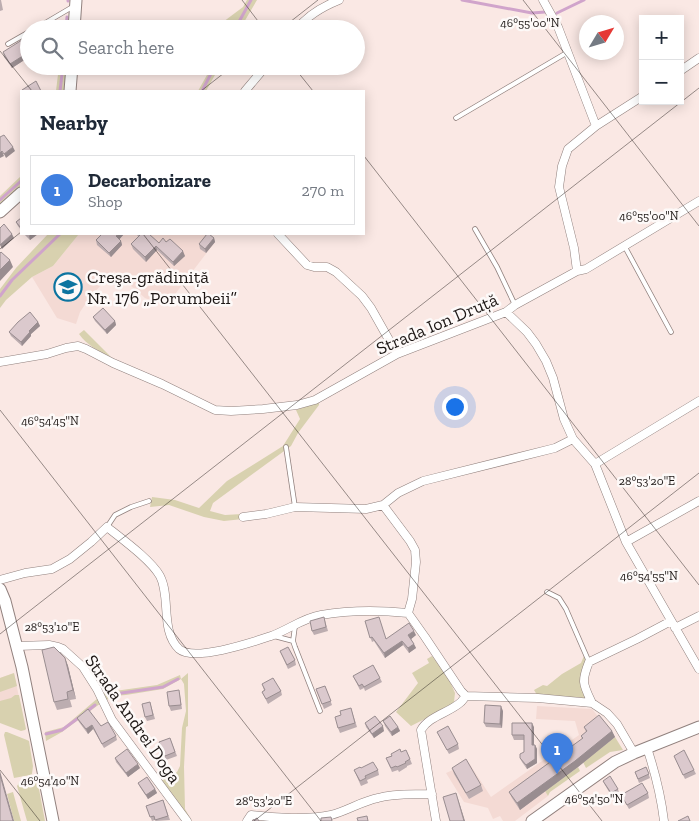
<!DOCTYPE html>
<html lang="en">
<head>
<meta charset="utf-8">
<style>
  :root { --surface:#fff; --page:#f6f6f7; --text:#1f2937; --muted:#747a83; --line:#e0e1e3; --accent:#d93025 }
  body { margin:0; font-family:"Zilla Slab",serif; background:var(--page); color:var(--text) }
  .controls { position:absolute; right:15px; top:15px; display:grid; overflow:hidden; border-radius:0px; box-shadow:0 2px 12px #0003 }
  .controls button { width:45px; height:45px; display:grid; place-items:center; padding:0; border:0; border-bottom:1px solid var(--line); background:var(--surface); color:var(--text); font:25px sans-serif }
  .compass { position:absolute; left:579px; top:15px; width:45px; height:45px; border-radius:50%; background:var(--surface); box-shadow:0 2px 12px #0003; rotate:52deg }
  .you { position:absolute; left:454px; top:406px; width:18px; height:18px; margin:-12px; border:4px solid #fff; border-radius:50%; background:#1a73e8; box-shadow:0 0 0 8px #1a73e833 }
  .badge { display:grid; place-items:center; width:32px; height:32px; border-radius:50%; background:var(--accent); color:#fff; font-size:16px; font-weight:700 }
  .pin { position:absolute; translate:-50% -41px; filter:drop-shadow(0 1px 2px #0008) }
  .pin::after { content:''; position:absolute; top:26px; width:18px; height:15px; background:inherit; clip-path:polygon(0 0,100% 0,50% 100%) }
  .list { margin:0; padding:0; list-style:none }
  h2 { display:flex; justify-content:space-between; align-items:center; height:65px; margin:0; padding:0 20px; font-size:21px }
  h2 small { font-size:16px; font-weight:400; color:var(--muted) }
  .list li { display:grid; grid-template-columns:32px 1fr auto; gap:15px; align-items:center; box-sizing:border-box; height:70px; margin:0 10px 10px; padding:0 10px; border:1px solid var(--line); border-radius:0px }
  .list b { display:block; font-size:19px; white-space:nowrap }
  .list p { margin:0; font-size:16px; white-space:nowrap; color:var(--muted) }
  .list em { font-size:16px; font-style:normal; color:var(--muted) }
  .icon { flex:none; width:28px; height:28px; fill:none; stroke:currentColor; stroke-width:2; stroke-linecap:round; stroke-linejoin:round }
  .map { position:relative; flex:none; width:699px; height:821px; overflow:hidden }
  .search { position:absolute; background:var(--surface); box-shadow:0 2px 12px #0003; left:20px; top:20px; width:345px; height:55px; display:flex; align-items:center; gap:12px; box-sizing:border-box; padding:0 18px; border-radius:28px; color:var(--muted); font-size:19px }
  .panel { position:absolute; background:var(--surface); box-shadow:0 2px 12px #0003; left:20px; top:90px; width:345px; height:145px; border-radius:0px }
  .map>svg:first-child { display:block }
</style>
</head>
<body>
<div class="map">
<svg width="699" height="821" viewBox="0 0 699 821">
  <rect width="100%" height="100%" fill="#fae8e4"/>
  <path fill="#f4dad4" d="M79,234H205L215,242L166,306L145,298L114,271L90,297L80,312L76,324L57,318L32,277L53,266Z
    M14,673L20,702L0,708V678Z
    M537,706L592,709L615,737L546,791L548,796L515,821H503L500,816L493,819L488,808L464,802L446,773L469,763L491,797L579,735L575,721L536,719Z"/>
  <path fill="#d8d1af" d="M247,0H257L240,29H224L223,22L243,7Z
    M59,66H67L65,91H56Z
    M212,66H220L206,91H198Z
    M21,176V186L0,205V196Z
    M48,234H79L53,266L32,277L6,300L0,308V289L16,268Z
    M84,330L111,357C98,351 87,345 79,334Z
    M319,402V405L298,433L291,446L213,503L210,511L225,515L242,514L243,519L224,521L204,517L169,505L150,507L152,497L175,500L199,508L227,481L283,446L300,419L296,410Z
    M432,656L448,677L455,693L454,702L448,707L411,726L396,712L418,683L412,673L429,663L427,659Z
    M584,656L586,663L581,678L585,698L537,695L534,690L543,685L547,686L562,674L581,663Z
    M14,673L17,686L0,692V678Z
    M188,673V726L186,727L184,767L185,809L192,821L183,813L161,781L177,772L180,766L182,728L186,711L184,684L181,679L163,689L126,695L114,696L105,701L102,694L108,692L157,685L180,675L181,679Z
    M15,695H19L26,729L25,730L21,731L0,723V701L11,698Z
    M98,698L101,703L62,732L46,741L45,732L64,727Z
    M5,732H7L27,740L29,741L33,766L32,774L30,775L14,778L4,735Z
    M615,737L623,750L610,752L586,768L583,762Z
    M578,767L580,771L550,792L548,796L545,791Z
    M29,779L36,783L39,789L45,821H27L17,786L19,783Z
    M13,792L21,821H14L7,794Z"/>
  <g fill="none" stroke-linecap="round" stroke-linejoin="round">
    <path stroke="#d0a4cb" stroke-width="3" d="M462,0L532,13L545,12
      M68,1V0
      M557,13L584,0
      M66,29L67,17
      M235,29L251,0
      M60,91L63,66
      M202,91L215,66
      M0,200L21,181
      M0,296L12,280L60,234
      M108,695L163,687L178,679
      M86,712L95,705
      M46,734L62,730L81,716"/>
    <g stroke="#91817e" stroke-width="5.5">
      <path id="lane" d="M35,29L74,6
        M8,44L29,32
        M456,118L568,52
        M475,229L497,267L515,305
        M625,247L671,332
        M286,447L295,507
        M107,527L115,515L131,507L149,501
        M547,592L559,598L566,609L589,662
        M295,626L293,641L295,647L320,711
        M274,636L293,641"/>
    </g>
    <g stroke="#91817e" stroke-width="9">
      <path id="street" d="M543,0L558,27L596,126L568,149L562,166L559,187L574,248L577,271
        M297,29C307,16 324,6 339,0
        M680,71L699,58
        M245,91L266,66
        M596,126L643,96
        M278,234L307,265L314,267H327L336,272L362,296L371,308L397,354
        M506,312L527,332L536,344L546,361L553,378L564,419L573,439L595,464L626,542L699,669
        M0,362L47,354L66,348L78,346L86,349L113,363L162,384L215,410L231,411L263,409L297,405L315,400L397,354L506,312L515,305L577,271L586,269L699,201
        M595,464L699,401
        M383,505L410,541L415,550L416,562L412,599L408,613
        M243,517L266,514L295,507L366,509L383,505L398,493L423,481L555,448L573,439
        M626,542L699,501
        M0,580L25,573L52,569L70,559L91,542L107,527C122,539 151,560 160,576C171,597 160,631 179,649C194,662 253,642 271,636C288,630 303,618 321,615C349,610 379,610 408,613
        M408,613L425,637L461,691L466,696
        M675,628L699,616
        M17,646L49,645L58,647L63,649L83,667L97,689L112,720L187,821
        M466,696L538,698L592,703L607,713L617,724L634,753
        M592,703C583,684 581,682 589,662L637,639L671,621
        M647,748C655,772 661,796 664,821
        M247,821L251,815C273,818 309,820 331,815C347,811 362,801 378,798C395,793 414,795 432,794
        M436,821L421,730C429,716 449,713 461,702C463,700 464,698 466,696"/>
    </g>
    <g stroke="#91817e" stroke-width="13">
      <path id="secondary" d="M74,29L76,0
        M70,91L72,66
        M0,212L21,193
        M0,589L5,601L22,667L53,821
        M532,821L615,762L634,753L699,727"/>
    </g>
    <use href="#lane" stroke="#fff" stroke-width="4"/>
    <use href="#street" stroke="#fff" stroke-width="8"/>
    <use href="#secondary" stroke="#fff" stroke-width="11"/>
  </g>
  <path fill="#bcadb0" d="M0,0H1L3,10L0,11Z
    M29,51V57L12,68L4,57L3,52Z
    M21,218V230L18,226L16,222Z
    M24,234H38L30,240Z
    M124,234L119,239L121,241L122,245L111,257L97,245L96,240Z
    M136,234H149L159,243L166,242L185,256L174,266L157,250L146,262L133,249L131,244L139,237Z
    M214,238L215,242L206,253L200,249L199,244Z
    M93,317L115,321L116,325L107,334L95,321Z
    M38,322L40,326L31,334V336L22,346L11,336L9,332Z
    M324,617L328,631L314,635L312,631Z
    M365,621L386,639L416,635L411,639L416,648L409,653L403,645L385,658L374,641L372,642Z
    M280,651L295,660L296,665L288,669Z
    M65,658L68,666L76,699L70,700L72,707L57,710L54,702Z
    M353,676L380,678L382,682L365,691L364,688L360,690Z
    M262,684L281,691L282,695L268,704L262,692L264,690Z
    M325,686L332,705L324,709L316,689Z
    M180,695L182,709L171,711L169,706Z
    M150,702L155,719L147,721L145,717Z
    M351,708L357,727L340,733L338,728L341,715Z
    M503,711L502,728L486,727L484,723Z
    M77,718L101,726L116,736L117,740L104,748L93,729L88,734L79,722Z
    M383,721L398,727L400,731L392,736L385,726Z
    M365,723L384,731L374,738L366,727Z
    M534,727V745H535L537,749V763L527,769L522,762L520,758L524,752V740H514L512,735Z
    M584,727L612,731L615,737L578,767L520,810L512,798L509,792L582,739L581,736L586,732Z
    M437,732L458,744L459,749L449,754Z
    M170,738L177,756L166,760L159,742Z
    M401,752L410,759L412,764L407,766V767L399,772L398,770L392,772L386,758Z
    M674,756L694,770L696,774L685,779Z
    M115,758L140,768L128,777L116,762Z
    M646,767L650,778L639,783L635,772Z
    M361,768L378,770L379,775L367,780L368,783L361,786L354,770Z
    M452,768L481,785L483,791L469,799L454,774Z
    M603,781L618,789L619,793L612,797L605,785Z
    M138,783L155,789L157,793L148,799L140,787Z
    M648,793L649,798L629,809L621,795Z
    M163,800L170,820L156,821L155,820L152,821L146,806Z"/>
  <path fill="#998d90" d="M29,52V57L12,68L10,64Z
    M13,147L15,151L6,158L4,154Z
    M2,151L4,156L0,158V153Z
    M12,234L14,238L2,249L0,245Z
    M31,234H38L30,240L29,236Z
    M119,234H124L118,241L116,236Z
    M214,238L215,242L206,253L205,249Z
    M121,241L122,245L111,257L109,253Z
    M156,246L157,250L146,262L145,257Z
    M183,251L185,256L174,266L173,262Z
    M10,260L13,267L0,281V270Z
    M115,321L116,325L107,334L105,330Z
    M38,322L40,326L31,334V336L22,346L21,342L29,331Z
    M414,631L416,635L410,640L408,635Z
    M402,641L403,645L385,658L384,653Z
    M414,644L416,648L409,653L408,648Z
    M65,658L68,666L76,699L73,690Z
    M501,706L503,711L502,728L500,724Z
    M532,723L534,727V749L532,745Z
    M92,725L93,729L88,734L86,729Z
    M383,726L384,731L374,738L372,734Z
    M398,727L400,731L392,736L391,732Z
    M612,731L615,737L578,767L520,810L517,803Z
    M535,745L537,749V763L527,769L526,765Z
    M138,764L140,768L128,777L126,773Z
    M0,771L14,821H13L0,775Z
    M155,789L157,793L148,799L146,795Z
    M456,793L460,805L465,821H464Z"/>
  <path fill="#dbc9cd" stroke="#998d90" d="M22,40L29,52L10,64L3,52Z
    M36,81L41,91H22V90Z
    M4,135L13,147L4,154L2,151L0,153V137Z
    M21,218V228L16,222Z
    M4,224L12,234L0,245V228Z
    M102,234H119L116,236L121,241L109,253L96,240Z
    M138,234H149L159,243L163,238L166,242L170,239L183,251L173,262L156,246L145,257L131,244L140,235Z
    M207,234H209L214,238L205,249L199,244Z
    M1,252L10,260L0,270V253Z
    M103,308L115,321L105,330L93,317Z
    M30,312L38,322L29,331L30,332L21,342L9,332L18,322Z
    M324,617L326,627L312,631L310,621Z
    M379,617L386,639L409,623L414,631L408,635L414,644L408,648L402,641L384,653L372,637L370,638L365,621Z
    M54,647L65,658L73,690L67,692L68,699L54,702L42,650Z
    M288,647L295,660L287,665L280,651Z
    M373,665L380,678L364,687L362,684L359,686L353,676Z
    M273,678L281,691L266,699L262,692L265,690L262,684Z
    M325,686L331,701L322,704L316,689Z
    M179,690L181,705L169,706L167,692Z
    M150,702L153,715L145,717L142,704Z
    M485,705L501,706L500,724L484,723Z
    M351,708L355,723L338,728L335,717L341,715L340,711Z
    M88,709L101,726L108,722L116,736L102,744L92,725L86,729L77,718Z
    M599,715L612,731L575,761L517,803L509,792L583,738L581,736L587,731L584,727Z
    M375,716L383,726L372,734L365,723Z
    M390,716L398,727L391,732L383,721Z
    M512,723H532V745H535V759L526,765L520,758V754L524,752V735H512Z
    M448,726L458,744L447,750L437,732Z
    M170,738L175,752L165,756L159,742Z
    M127,749L138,764L126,773L115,758Z
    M400,749L401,752L406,750L410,759L405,762L406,763L397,767L396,766L391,768L386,758L392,756L391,754Z
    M684,750L694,770L683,775L674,756Z
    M466,759L481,785L466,793L452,768Z
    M373,762L378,770L365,776L366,778L360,781L354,770L360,767L361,768Z
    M646,767L649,774L638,779L635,772Z
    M0,775L13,821H0Z
    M610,776L618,789L611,793L603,781Z
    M147,777L155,789L146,795L138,783Z
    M642,783L648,793L627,805L621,795Z
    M456,793L464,821H450L443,797Z
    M163,800L168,816L155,820L154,816L150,817L146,806Z
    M367,816L368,821H358L357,818Z
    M688,816L690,821H678Z
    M331,817L332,821H321V818Z
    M257,818L259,821H252Z"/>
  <path fill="none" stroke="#1d1715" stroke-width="1" stroke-opacity="0.45" d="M242,0L264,29M523,0L699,226M281,29L318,0M0,51L32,91M293,66L313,91M201,91L233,66M364,156L699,585M143,234L602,821M0,249L21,232M0,410L321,821M0,634L699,88M0,770L40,821M254,821L699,473"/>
  <defs>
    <g id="school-ring" transform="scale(1.4375)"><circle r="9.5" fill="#fdf9f8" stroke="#0c74a0" stroke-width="1.5"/><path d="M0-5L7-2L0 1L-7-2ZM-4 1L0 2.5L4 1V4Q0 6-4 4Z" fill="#0c74a0"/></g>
  </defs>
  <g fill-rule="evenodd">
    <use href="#school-ring" x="68" y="287"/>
  </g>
  <g text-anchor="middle" stroke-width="5" stroke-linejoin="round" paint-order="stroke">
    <g font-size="18" fill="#1d1715" stroke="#fdf9f8" text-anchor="start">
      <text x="87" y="283">Creşa-grădiniţă<tspan x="87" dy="21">Nr. 176 „Porumbeii”</tspan></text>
    </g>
    <g font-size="18" fill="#1d1715" stroke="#fdf9f8">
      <text transform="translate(437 324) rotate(-23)" y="6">Strada Ion Druță</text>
      <text transform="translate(133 719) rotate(55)" y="6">Strada Andrei Doga</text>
    </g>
  </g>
  <g font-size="12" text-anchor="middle" fill="#1d1715" stroke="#fdf9f8" stroke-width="5" stroke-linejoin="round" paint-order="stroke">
    <text x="530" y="27">46°55'00"N</text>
    <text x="649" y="220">46°55'00"N</text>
    <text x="50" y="425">46°54'45"N</text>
    <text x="647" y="485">28°53'20"E</text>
    <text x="649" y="580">46°54'55"N</text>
    <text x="52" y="631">28°53'10"E</text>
    <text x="50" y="785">46°54'40"N</text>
    <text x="594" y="803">46°54'50"N</text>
    <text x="264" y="805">28°53'20"E</text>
  </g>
</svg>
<div class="controls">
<button>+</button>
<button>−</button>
</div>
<svg class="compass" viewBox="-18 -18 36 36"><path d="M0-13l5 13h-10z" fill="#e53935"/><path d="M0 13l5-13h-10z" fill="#747a83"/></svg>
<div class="you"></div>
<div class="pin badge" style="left:557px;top:774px;background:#3f7fe0">1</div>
<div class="search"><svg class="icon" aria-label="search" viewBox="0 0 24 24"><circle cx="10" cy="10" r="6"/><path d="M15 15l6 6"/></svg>Search here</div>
<section class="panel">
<h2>Nearby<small></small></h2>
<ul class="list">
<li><span class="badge" style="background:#3f7fe0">1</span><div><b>Decarbonizare</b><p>Shop</p></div><em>270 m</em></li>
</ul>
</section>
</div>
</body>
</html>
